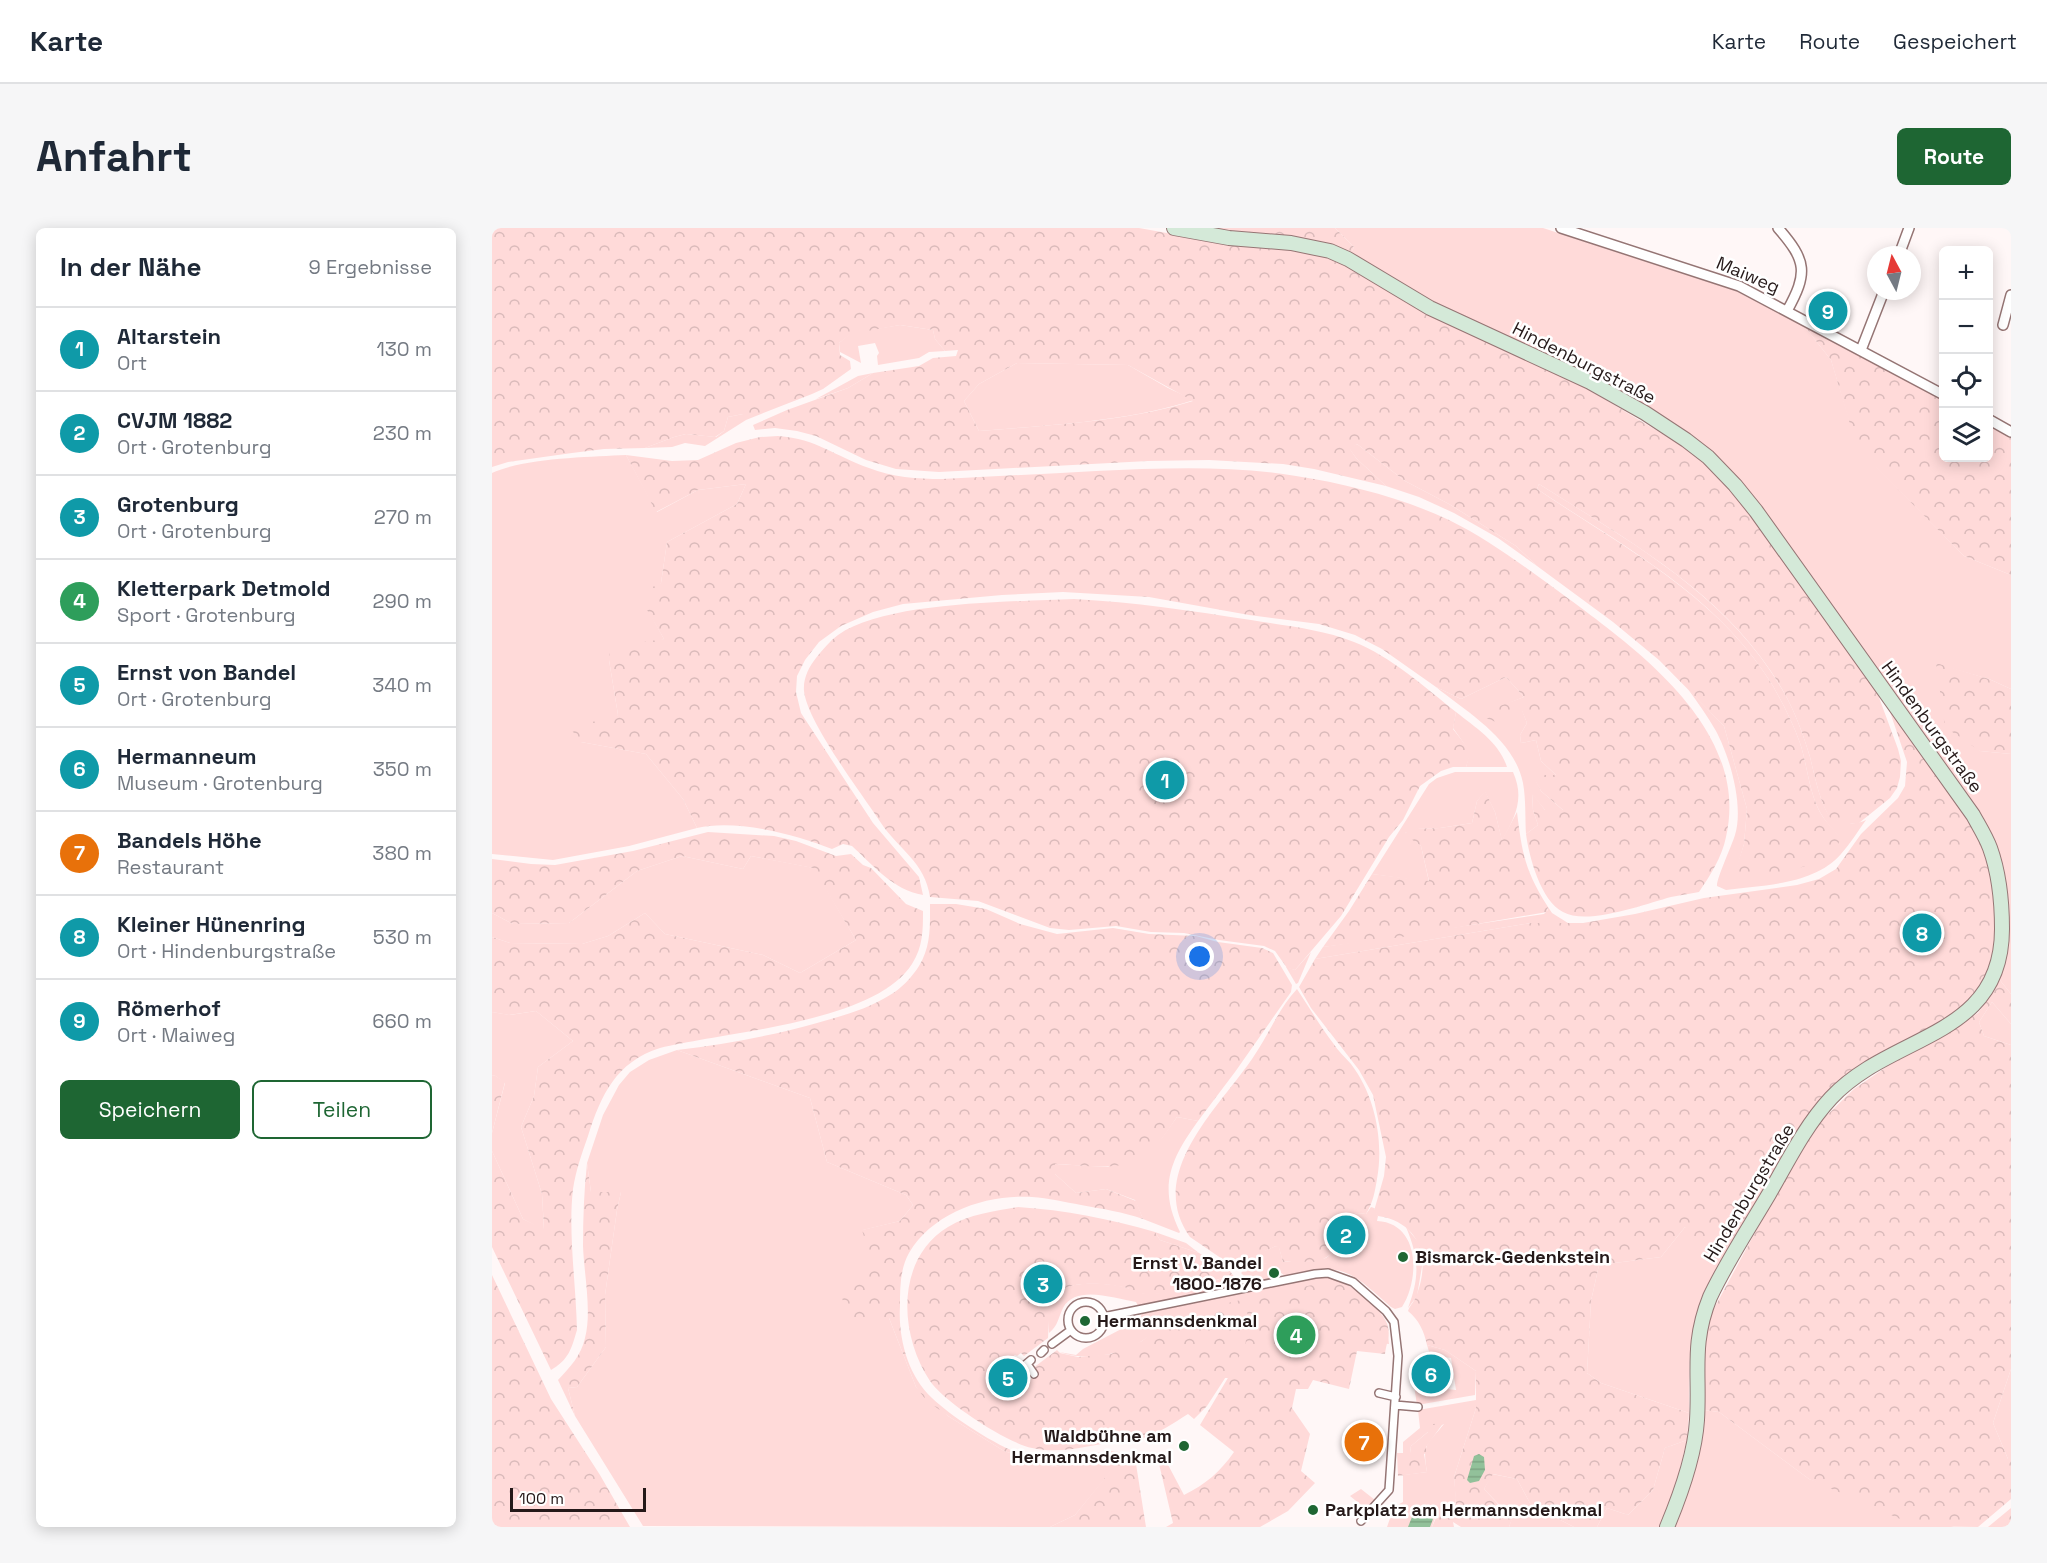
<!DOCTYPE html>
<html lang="de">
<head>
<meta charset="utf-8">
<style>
  :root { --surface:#fff; --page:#f6f6f7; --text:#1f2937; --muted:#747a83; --line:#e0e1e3; --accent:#1e6633 }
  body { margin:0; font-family:"Space Grotesk",sans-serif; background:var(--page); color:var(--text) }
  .controls { position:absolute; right:18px; top:18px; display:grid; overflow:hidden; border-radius:9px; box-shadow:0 3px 15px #0003 }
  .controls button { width:54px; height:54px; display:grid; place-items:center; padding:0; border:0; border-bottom:2px solid var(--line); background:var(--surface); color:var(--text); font:30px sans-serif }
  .compass { position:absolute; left:1375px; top:18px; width:54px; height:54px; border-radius:50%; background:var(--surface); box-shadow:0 3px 15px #0003; rotate:353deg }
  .scale { position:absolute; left:18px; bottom:15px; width:136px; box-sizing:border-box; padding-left:6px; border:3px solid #251919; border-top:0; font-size:16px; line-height:21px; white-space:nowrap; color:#251919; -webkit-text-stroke:4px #fff; paint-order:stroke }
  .you { position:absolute; left:708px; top:729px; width:21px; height:21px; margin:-15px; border:4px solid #fff; border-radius:50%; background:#1a73e8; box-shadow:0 0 0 9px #1a73e833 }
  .badge { display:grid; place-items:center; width:39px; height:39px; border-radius:50%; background:var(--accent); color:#fff; font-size:20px; font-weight:700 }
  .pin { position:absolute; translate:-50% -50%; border:3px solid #fff; box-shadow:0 2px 6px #0006 }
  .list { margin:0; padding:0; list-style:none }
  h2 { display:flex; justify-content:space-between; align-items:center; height:78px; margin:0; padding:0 24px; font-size:26px }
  h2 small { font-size:20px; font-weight:400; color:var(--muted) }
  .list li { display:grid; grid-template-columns:39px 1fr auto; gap:18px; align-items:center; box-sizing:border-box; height:84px; padding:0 24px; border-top:2px solid var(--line) }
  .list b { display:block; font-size:22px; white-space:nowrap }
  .list p { margin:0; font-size:20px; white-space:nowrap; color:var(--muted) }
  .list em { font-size:20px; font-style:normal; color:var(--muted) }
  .actions { display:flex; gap:12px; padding:18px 24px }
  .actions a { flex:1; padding:14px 0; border:2px solid var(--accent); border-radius:9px; text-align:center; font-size:21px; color:var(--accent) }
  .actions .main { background:var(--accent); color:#fff }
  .icon { flex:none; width:33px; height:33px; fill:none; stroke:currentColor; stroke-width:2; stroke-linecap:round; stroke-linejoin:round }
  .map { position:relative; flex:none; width:1519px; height:1299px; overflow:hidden; border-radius:9px }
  header { display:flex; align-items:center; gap:36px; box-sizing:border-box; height:84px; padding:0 30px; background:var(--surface); border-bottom:2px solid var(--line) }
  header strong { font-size:28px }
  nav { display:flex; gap:33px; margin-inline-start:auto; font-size:21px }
  .intro { display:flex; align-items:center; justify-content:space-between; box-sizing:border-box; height:144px; padding:0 36px }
  h1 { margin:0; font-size:42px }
  .button { padding:15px 27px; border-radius:9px; background:var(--accent); color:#fff; font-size:21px; font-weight:700 }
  main { display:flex; gap:36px; padding:0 36px }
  aside { flex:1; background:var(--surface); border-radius:9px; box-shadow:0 3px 15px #0003 }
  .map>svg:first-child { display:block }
</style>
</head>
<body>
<header>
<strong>Karte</strong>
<nav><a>Karte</a><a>Route</a><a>Gespeichert</a></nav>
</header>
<div class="intro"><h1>Anfahrt</h1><a class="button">Route</a></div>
<main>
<aside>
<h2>In der Nähe<small>9 Ergebnisse</small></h2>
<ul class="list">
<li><span class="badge" style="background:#0f9aa8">1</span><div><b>Altarstein</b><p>Ort</p></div><em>130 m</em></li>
<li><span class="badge" style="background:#0f9aa8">2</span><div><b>CVJM 1882</b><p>Ort · Grotenburg</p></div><em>230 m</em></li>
<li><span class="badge" style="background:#0f9aa8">3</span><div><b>Grotenburg</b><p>Ort · Grotenburg</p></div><em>270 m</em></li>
<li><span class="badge" style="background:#2e9e5b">4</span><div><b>Kletterpark Detmold</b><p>Sport · Grotenburg</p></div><em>290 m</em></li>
<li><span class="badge" style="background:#0f9aa8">5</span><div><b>Ernst von Bandel</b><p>Ort · Grotenburg</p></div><em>340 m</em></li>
<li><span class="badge" style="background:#0f9aa8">6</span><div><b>Hermanneum</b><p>Museum · Grotenburg</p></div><em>350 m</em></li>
<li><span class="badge" style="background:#e8710a">7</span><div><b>Bandels Höhe</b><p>Restaurant</p></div><em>380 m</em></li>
<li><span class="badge" style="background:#0f9aa8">8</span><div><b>Kleiner Hünenring</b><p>Ort · Hindenburgstraße</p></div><em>530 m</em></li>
<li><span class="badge" style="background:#0f9aa8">9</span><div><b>Römerhof</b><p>Ort · Maiweg</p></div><em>660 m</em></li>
</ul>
<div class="actions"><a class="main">Speichern</a><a>Teilen</a></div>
</aside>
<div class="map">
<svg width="1519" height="1299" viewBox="0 0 1519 1299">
  <defs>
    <pattern id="forest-crowns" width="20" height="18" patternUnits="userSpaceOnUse" patternTransform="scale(1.5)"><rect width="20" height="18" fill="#ffdad9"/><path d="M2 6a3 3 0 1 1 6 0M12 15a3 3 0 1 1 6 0" fill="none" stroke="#dababa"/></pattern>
    <pattern id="water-rules" width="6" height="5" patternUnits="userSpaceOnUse" patternTransform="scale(1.5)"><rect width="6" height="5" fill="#92c19a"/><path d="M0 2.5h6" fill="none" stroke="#7ea584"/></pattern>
  </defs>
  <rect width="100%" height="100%" fill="#fff7f7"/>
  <path fill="#ffdad9" d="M843,0H1051L1244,63L1313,99L1339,132L1366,220L1472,328L1519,347V461L1497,451L1444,436L1488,523L1519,526V766L1507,751L1517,716L1516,689L1494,601L1198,207L1159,181L1101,149L943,75L859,25L862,19Z
    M408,97L441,102L443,111L453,123L437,124L427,130L386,137L385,128L387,125L383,115L366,118L369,135L348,124L347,115L359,105Z
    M525,135L636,137L676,160L702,172C633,194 558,197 487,203L472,173L487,156Z
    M381,145L356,160L324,171L366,148Z
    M251,186H269L254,192L213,218L193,215L180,219L153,220L182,209L194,206L224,209L232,203L236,189Z
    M865,216L913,253L957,276L1024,318L1045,338L1006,310L962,285L927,269L894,258L864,230L857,220Z
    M134,227L165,284L206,262L254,256L245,276L175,314L169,355L152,375L172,411L117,432L126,487L89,514L154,526L191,571L205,600L137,618L61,632L0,626V245C32,230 97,229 134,227Z
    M1047,256C1139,314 1241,370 1295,470C1305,489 1312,509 1318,529C1323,549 1327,572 1338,589C1350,595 1362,598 1374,592C1366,603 1358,616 1349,626C1322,657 1271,657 1234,662L1225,658C1224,652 1240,617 1243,607C1252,578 1238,529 1224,503C1216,489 1206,475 1196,461L1232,498L1255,581L1252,616L1242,650L1348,610C1343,603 1336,597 1331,589C1317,568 1316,539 1308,515C1301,495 1291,476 1281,458C1227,368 1129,317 1045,261Z
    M1014,449L1032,469L992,485L1030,482L1035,495L1028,507L1029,515L1044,512L1049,533L1065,548L1041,547L1049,563L1072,583L1053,582L1040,566L1041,582L1046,597L1034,606C1033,590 1034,571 1031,555C1022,511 976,485 944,459L969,471Z
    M964,484C984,500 1007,514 1015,539H974L978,524L961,500Z
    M963,544H1021C1033,571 1023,589 1010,613L1003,584L993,564L985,573L980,595L948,600L925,601L913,605L929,618L937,654L880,646L937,556L945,550Z
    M190,628L251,641L259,628L322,640L364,712L308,745L271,727L173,706L153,685L116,708L90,716L18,715L0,709V685L21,696L77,695L145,643Z
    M1056,679L1060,685L1076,695H1039L823,731L831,719L1052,686L1056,682Z
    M819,724L806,755L804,756L794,739L803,742Z
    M1500,774L1519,796V817L1492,808L1487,794Z
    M44,783L81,813L46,839L42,868L29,899L50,966L52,1002L31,991L0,923V905L13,855L2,847L0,848V784L18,787Z
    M185,822L318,870L335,934L414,967L421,977L408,993L371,1002L397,1090L424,1159L456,1188L512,1223L562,1239L607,1230L629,1231L583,1287L558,1299L151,1298L83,1188L76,1160L85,1159L114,1119L113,1067L125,982L129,964H99L95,935L111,887L127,857L138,844L157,832Z
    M685,889L706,893C678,932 666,959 688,1004L687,1005L651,991L643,972L614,961L584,965L563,946V936L616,939L670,910Z
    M879,979L882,980L886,988L885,993C928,995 928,1051 910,1079L903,1081L899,1079C855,1040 852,1035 793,1048L788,1044L785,1045L783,1050L756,1056C753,1053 753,1048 749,1045L754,1040L775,1035L772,1023L784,1018L787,1019L791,1034L808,1032L818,1034L834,1030L840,1025L862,996L863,986L865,985L874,986Z
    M914,999L928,1016L931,1032L925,1068L916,1080C928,1048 927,1030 914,999Z
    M1193,999L1231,1031C1224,1043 1216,1056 1211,1069C1195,1106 1197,1145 1197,1185L1109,1155L1095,1145L1099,1073L1107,1037L1169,1029Z
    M663,1004L694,1015L707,1025L668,1012Z
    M740,1046L746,1053V1058L646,1078L644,1074C623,1071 584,1056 571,1080C566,1090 566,1098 557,1105C556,1094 554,1079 561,1069C573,1051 614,1055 632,1059C639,1061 647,1065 654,1066C671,1067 725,1054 740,1046Z
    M835,1049C852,1053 890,1079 895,1096C897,1102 896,1109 897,1116L862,1112L820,1151L733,1150L682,1095C664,1100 664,1104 650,1113C625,1128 594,1133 567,1124L584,1127L591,1121L637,1097L642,1100L646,1097L647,1099L646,1092L650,1086L824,1050Z
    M935,1117L953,1122L984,1143L983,1167L925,1177L921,1151L935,1153L936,1159L964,1162L959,1130L938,1127Z
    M1519,1141V1231H1516L1501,1195Z
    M984,1172V1180L962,1249L964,1270L963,1279L944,1287L940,1299H895L902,1279L911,1274V1247L935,1244C930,1215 935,1217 952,1196L937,1203L919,1218L918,1225H911V1214L928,1200L926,1182Z
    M1212,1182L1227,1184L1317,1251L1462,1299H1181Z
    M1195,1212L1184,1256L1169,1299H1105L1115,1280L1136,1287L1161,1262L1173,1220Z
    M1000,1246L1025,1251L1039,1277L1082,1299H1017L1020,1290L992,1261Z
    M869,1261L883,1272L874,1281L858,1268Z"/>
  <path fill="url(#forest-crowns)" fill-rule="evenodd" d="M0,0H647L736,16L795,22L835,29L854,36L935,86L1094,160L1189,217L1209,233L1233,256L1257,285L1385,464L1406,521L1409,533L1408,549L1405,560L1398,570L1367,595H1351L1338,590C1327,572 1323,549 1318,529C1312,509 1305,489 1295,470C1242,370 1140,315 1047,256L1045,261C1129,318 1227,368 1281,458C1291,476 1301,495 1308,515C1316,539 1317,568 1331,589C1336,596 1343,603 1349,610C1346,615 1344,623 1340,626C1323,639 1261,653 1241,650L1252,616L1255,581L1232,498L1167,432L1121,394L1045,338L1024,318L957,276L913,253L865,216L858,221L864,230L894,258L822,241L791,236L717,232L656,233L447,244L404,241L374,232L324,208L305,203L283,200L263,202L261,197L295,182L356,160L381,145L427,138L441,130L464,128L466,122L453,123L443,111L441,102L408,97L359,106L347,115L348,127L358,133L359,141L331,161L320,166L269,186H251L236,189L232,203L223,209L194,206L182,209L153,220L112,221L80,225L16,234L0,239ZM525,135L636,137L701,173C633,194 558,197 487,203L472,173L487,156Z
    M720,0H843L862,19L859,25L841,18Z
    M1313,99L1451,172L1452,230H1496L1497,197L1519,209V347L1472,328L1365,220L1339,132Z
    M286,208C326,211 342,228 377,240C399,249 426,251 450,251C501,248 553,246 604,243C670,240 738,237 804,248C856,256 910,270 957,292C1000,313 1038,343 1077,371C1150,425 1258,504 1234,609C1230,629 1218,648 1207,664C1198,666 1188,667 1179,669C1153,676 1095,698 1071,684C1049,673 1037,629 1034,606L1046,597L1041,582L1040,565L1053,582H1071L1049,563L1040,547H1064L1049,533L1044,512L1029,515L1028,507L1035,495L1030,483L1011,497L994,490L991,484L1032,469L1014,449L969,471L944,459L890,421L863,407L827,396L757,387L657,369L571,364L510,367L411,376L381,384L349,398L327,414L313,432L305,448L304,464L309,485L381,595L427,649L431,667C401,662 381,637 360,618L351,616L340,621C303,606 244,591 205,600L191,571L154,526L89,514L78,500L126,487L117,432L118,419L172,411L151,375L150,364L169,355L175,314L245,276L254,256L206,262L164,284L134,227L180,233L206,232L244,215L268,209Z
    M582,371C642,374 700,383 759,392C794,398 829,401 862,414C898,428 934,460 964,484L961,501L979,524L974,539H961L949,543L928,558L911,592L897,609L849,688L803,742L795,740L783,723L772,718L727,712L692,705L659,704L624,698L577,702L558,700L486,673L438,669C433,634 407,622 389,595C370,566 315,494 312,463C311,450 317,439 324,430C331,421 338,413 346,407C395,373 521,374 582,371Z
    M1444,435L1497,451L1519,461V526L1488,523L1453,499Z
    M1397,481L1477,591L1487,608L1500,646L1505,690L1502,734L1488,764L1453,793L1396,822L1306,903L1231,1031L1207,1023L1193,999L1169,1029L1107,1037L1099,1073L1095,1145L1109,1155L1197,1185L1195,1212L1173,1220L1161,1262L1136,1287L1115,1280L1105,1299H1082L1039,1277L1025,1251L1001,1246L992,1261L1020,1291L1017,1299H969L961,1294L962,1299H940L946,1285L961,1281L964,1276L962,1249L984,1180V1143L953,1122L935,1117C932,1103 927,1092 916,1083C918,1077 923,1073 925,1066C939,1029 927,994 886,988L882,983L892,948L894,929L881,867L867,842L819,780L807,759L823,731L1039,695H1091L1143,686L1212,670L1305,657L1327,651L1344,641L1369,606L1406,570L1413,558L1415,534Z
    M993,563L1003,584L1010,612L1025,584C1030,625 1033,643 1056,679L1055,684L910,709L831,719L857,683L880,646L937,653L929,618L912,606L919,601L948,600L980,595L985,573Z
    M216,604L282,608L304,613L344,628L359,626L371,637L379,640L414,676L431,683C431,702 431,719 420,736C383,795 231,804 168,820C124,834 109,867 96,908C90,925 84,942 81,961C76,1004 84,1057 85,1102C79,1122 77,1131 59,1142L0,1019V923L31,991L52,1001L50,966L29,899L42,868L46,839L81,813L44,783L17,787L0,784V709L18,715L90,716L116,708L153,685L173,706L271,727L308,745L364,712L321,640L259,628L251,641L190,628L145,643L77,695L21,696L0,685V631L39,636L63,637L141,623Z
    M438,676H464L494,681L528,696L565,706L621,700L657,706L704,708L726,714L770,720L781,725L800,757L799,764L743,844L706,893L685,889C676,902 662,925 647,932C621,943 591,937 563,936V946L584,965L614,961L644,973L651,991C631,984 611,981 589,977C573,974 556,970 540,969C495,966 441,984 417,1025C408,1041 408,1060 408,1078C406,1110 416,1148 440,1170C464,1193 526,1233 559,1234C584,1235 628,1208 644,1236L654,1299H558L583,1287L628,1231L607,1230L562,1239L512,1223L456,1188L434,1172L424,1159L397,1090L358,1099L349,1066L382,1042L370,1002L408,993L421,977L414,967L335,934L318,870L185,822C233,816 279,808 325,795C350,788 376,781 398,767C409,761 420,749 427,738C439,718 438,699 438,676Z
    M1507,751L1519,766V796L1500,774L1487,794L1492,808L1519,817V1141L1501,1195L1516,1231H1519V1271L1486,1299L1424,1298L1317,1251L1227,1184L1212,1182L1211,1135L1213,1107L1219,1086L1278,977L1317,911L1331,891L1362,861L1400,835L1486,785L1501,764Z
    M805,761C817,779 828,798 841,815C846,823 853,829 859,836C883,867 892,913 885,951C883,963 881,975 874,986L865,985L863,986C861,991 863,995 860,1000C852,1014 837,1034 819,1034C809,1034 801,1032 791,1034L787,1020L784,1018L773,1023L776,1035L754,1040L748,1036L742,1039L698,1009C652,945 729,878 762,828C777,806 787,780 805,761Z
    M2,847L13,854L0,905V848Z
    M95,935L99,964H129L125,982L113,1067L114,1119L85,1159L76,1160L83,1188L66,1152C78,1139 89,1128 93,1110C100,1084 92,1046 91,1018C91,990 92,963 95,935Z
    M526,979C573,982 618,991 663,1004L668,1012L707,1025L738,1043L740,1046L735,1049C711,1055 678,1068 653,1066C645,1066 638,1060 631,1059C612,1055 567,1050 559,1074C555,1086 557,1100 556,1110L532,1128L529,1125L525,1128L523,1127L517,1131L519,1133L514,1143H511L514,1145L513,1150L517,1151L515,1153H520L521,1157L522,1154L534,1152L536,1154L541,1149V1140L565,1122L568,1125L586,1129L619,1126L650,1113L666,1100L714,1080L749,1072L752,1082L749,1104L750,1124L715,1178L702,1191L696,1186C682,1195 668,1204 652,1210C645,1213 638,1212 630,1213C599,1216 572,1227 540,1220C515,1215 452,1174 438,1153C407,1107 403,1031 456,999C477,986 503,983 526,979Z
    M0,1047L59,1171L108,1247L138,1299H0Z
    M834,1054C840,1054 847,1054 853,1056C865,1061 894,1087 896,1099C898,1110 894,1116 893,1126L865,1123L857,1161L821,1152L816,1161H804L800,1180L818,1206L809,1243L823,1255L796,1283L768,1299H674L681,1295L667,1236L674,1233L692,1267C714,1256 728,1244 742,1224L708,1197L740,1143L753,1127L756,1071Z
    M952,1194L934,1219V1225L932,1226L935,1244L906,1248L905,1225H918L919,1218L936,1204V1197Z
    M1519,1280V1299H1496Z"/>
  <path fill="url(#water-rules)" d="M987,1226L992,1229L993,1242L987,1253L978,1255L975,1252L982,1228Z
    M922,1284L941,1291L938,1299H916Z"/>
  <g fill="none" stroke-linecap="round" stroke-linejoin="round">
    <g stroke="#957574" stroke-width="10">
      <path id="pedestrian" d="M576 1092a18 18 0 1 1 36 0a18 18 0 1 1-36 0Z
        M611,1089L823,1046L836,1045L861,1054L894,1083L902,1094L906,1128L897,1262L869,1293
        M560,1116L579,1102
        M549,1125L552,1122
        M535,1136L542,1146
        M526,1143L539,1132
        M887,1165L904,1169
        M903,1177L926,1179"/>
    </g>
    <g stroke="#957574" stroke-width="12">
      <path id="minor" d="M1069,0L1247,58L1452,167
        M1286,0C1315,33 1316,45 1295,83
        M1407,27L1417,0
        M1511,97L1519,67
        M1369,122L1392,63
        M1496,191L1519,204"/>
    </g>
    <g stroke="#957574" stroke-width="16">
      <path id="secondary" d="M682,0L737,10L799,15L838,23L856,31L938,80L1098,154L1153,185L1194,212L1216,229L1243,257L1264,283L1481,587C1487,598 1494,609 1498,620C1507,645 1510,674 1510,701C1510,811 1399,805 1339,870C1313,898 1296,933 1277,966C1257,1000 1235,1033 1218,1069C1199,1116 1208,1145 1205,1192C1203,1225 1188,1268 1175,1299"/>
    </g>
    <use href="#pedestrian" stroke="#fff" stroke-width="7"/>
    <use href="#minor" stroke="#fff" stroke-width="9"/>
    <use href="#secondary" stroke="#d4e9d8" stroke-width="14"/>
  </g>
  <g fill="#1e6633" stroke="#fff" stroke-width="2">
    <circle cx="911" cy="1029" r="6"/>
    <circle cx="782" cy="1045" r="6"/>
    <circle cx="593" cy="1093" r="6"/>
    <circle cx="692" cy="1218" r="6"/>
    <circle cx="821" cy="1282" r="6"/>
  </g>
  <g text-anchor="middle" stroke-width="5" stroke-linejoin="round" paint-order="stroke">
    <g font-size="18" fill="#251919" stroke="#fff">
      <text transform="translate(1256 47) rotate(23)" y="6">Maiweg</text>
      <text transform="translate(1092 135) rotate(27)" y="6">Hindenburgstraße</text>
      <text transform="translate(1440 499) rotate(54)" y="6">Hindenburgstraße</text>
      <text transform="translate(1257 965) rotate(-59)" y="6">Hindenburgstraße</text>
    </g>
    <g font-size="18" font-weight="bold" fill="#251919" stroke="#fff" text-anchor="start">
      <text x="923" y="1035">Bismarck-Gedenkstein</text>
      <text x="770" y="1041" text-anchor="end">Ernst V. Bandel<tspan x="770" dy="21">1800-1876</tspan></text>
      <text x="605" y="1099">Hermannsdenkmal</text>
      <text x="680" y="1214" text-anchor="end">Waldbühne am<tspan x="680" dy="21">Hermannsdenkmal</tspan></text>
      <text x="833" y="1288">Parkplatz am Hermannsdenkmal</text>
    </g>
  </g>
</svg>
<div class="controls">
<button>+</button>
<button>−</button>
<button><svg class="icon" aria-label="locate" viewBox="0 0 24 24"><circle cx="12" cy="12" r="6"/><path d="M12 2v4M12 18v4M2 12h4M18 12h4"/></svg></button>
<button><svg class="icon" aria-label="layers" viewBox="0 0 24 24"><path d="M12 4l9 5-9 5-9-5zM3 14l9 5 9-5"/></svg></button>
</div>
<svg class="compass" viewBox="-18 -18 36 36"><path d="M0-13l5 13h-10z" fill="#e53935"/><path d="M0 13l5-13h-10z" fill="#747a83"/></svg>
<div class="scale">100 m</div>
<div class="you"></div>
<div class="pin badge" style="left:673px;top:552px;background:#0f9aa8">1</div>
<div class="pin badge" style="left:854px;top:1007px;background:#0f9aa8">2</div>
<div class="pin badge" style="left:551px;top:1056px;background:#0f9aa8">3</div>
<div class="pin badge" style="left:804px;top:1107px;background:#2e9e5b">4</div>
<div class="pin badge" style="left:516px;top:1150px;background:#0f9aa8">5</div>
<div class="pin badge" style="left:939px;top:1146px;background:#0f9aa8">6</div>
<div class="pin badge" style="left:872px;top:1214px;background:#e8710a">7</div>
<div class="pin badge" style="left:1430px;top:705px;background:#0f9aa8">8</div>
<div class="pin badge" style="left:1336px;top:83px;background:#0f9aa8">9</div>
</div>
</main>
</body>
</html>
